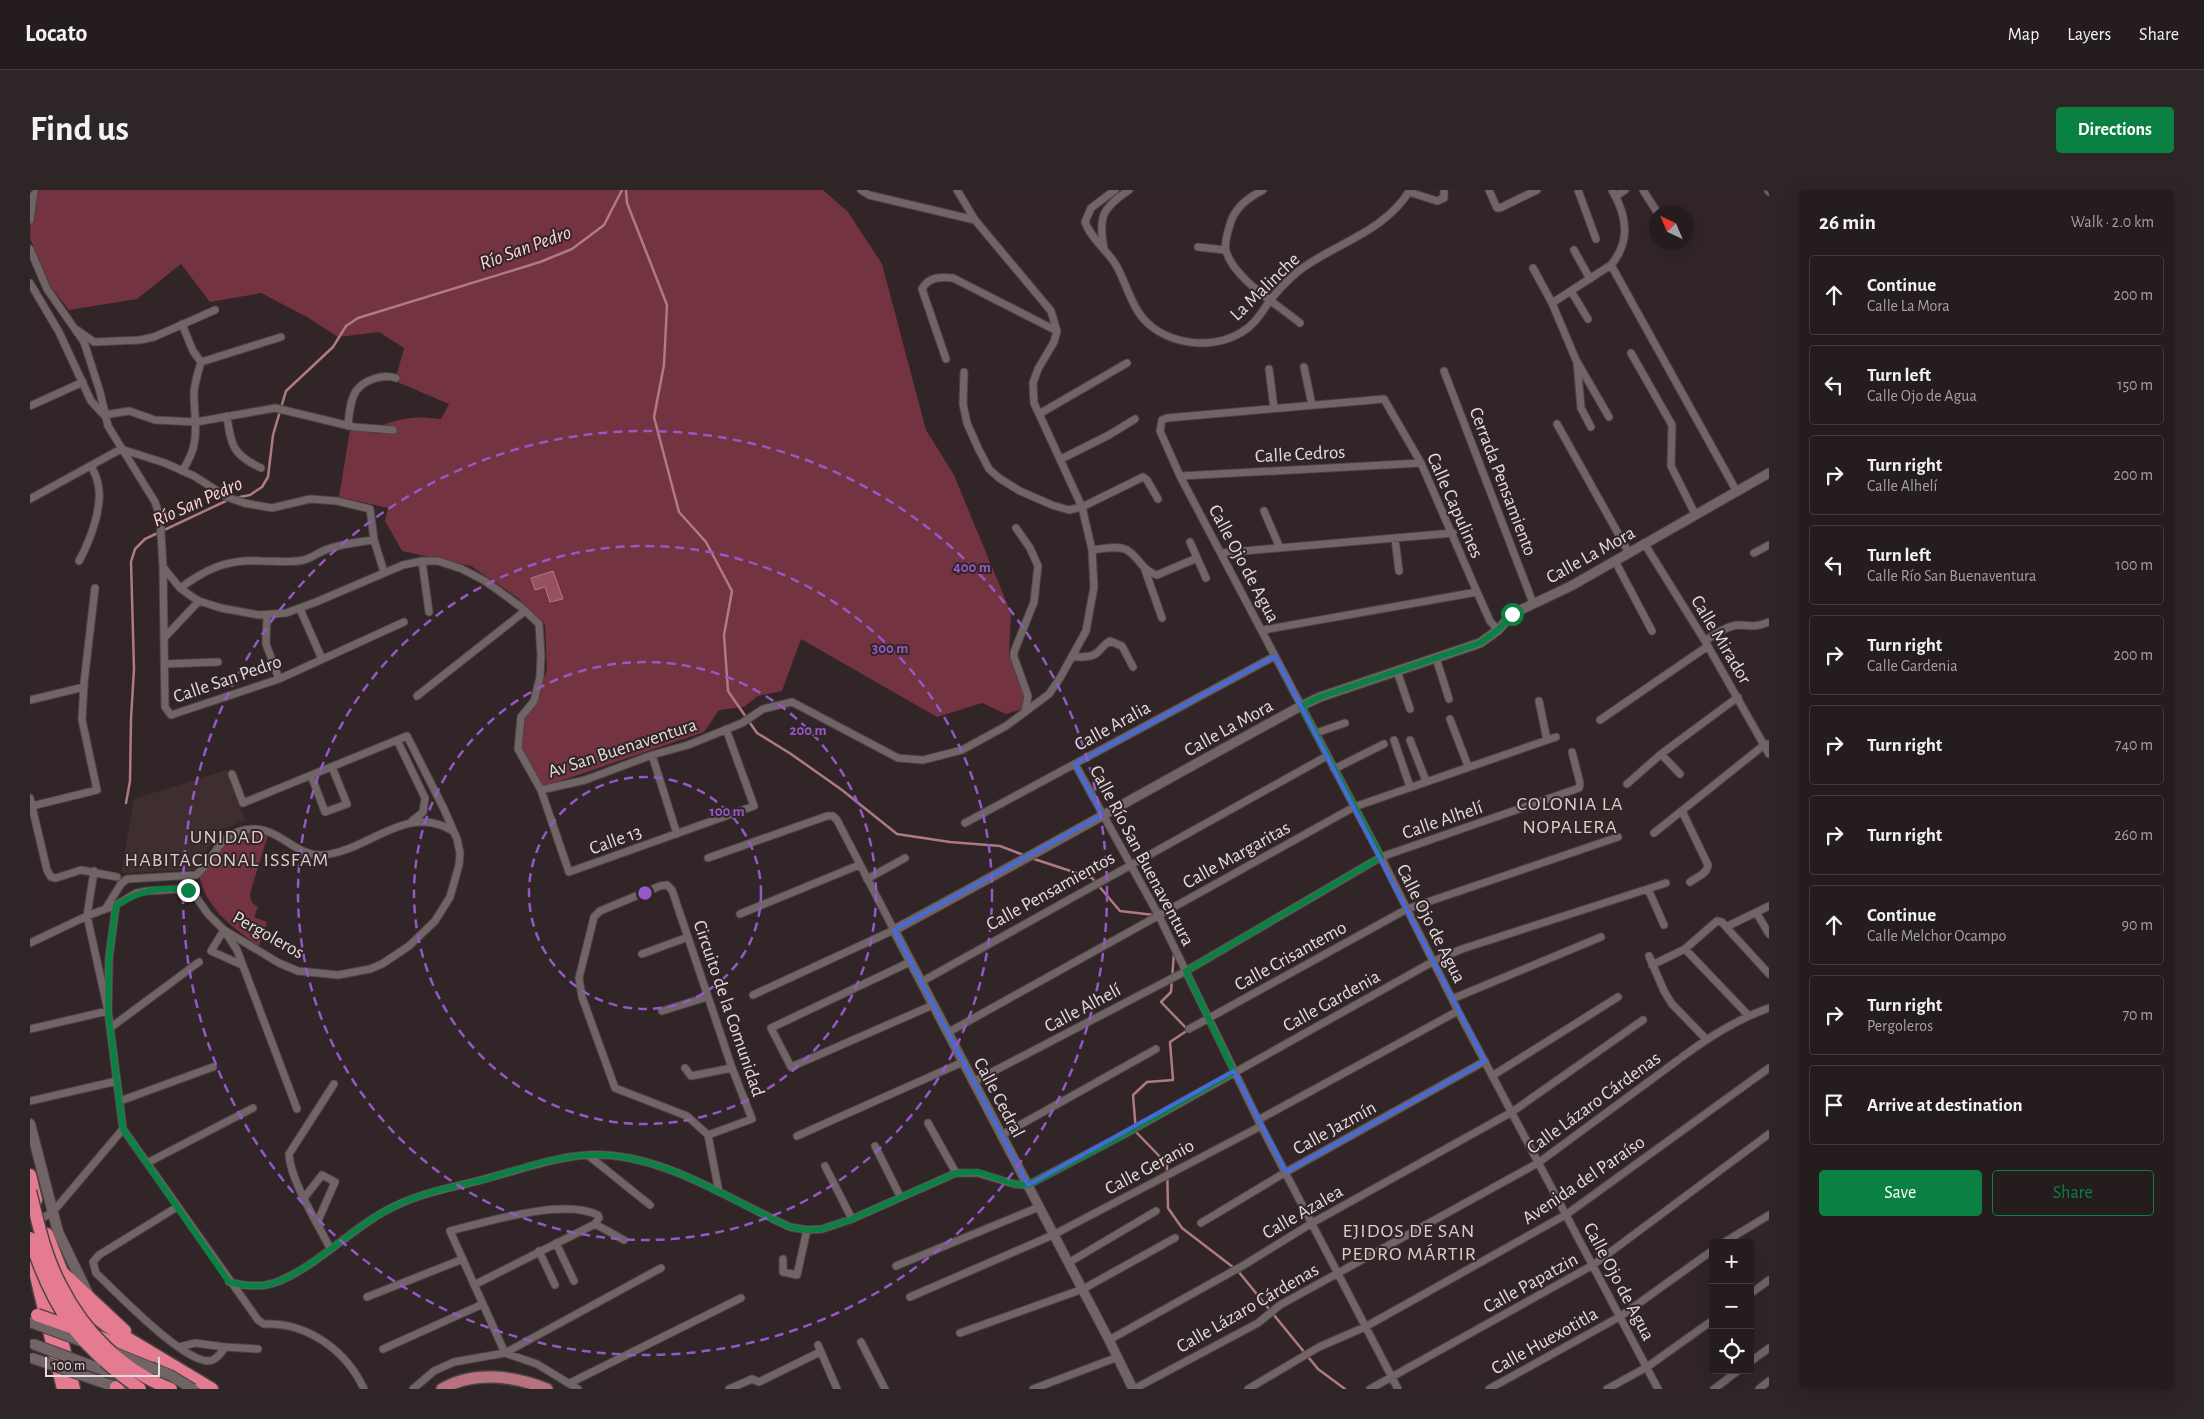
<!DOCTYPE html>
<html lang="en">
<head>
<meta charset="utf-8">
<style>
  :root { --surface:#251c1d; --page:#2d2526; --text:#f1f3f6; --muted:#a3a1a4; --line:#423a3b; --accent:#0b8043 }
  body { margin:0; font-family:"Alegreya Sans",sans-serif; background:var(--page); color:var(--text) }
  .controls { position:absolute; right:15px; bottom:15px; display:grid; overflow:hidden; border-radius:5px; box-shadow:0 5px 20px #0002 }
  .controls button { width:45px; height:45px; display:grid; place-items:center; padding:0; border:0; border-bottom:1px solid var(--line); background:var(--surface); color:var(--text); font:25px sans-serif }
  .compass { position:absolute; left:1619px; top:15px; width:45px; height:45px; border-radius:50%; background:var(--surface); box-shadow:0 5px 20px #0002; rotate:316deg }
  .scale { position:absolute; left:15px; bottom:12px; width:115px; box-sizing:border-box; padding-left:5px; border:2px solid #e3dbdc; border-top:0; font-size:14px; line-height:18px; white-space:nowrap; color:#e3dbdc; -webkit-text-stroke:4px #312527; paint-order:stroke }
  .stop { position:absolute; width:15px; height:15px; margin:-11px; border:4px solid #0b8043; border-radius:50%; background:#fff }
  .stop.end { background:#0b8043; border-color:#fff; box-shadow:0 1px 5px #0008 }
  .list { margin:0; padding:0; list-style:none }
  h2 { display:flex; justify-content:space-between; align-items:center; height:65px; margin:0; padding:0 20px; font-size:21px }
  h2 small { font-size:16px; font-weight:400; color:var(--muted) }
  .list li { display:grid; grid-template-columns:32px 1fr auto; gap:15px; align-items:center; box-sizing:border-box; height:80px; margin:0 10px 10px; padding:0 10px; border:1px solid var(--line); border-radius:5px }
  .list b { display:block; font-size:19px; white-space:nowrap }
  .list p { margin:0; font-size:16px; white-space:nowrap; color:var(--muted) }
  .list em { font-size:16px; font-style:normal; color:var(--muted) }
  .actions { display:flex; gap:10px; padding:15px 20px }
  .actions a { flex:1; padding:11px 0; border:1px solid var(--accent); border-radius:5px; text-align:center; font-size:18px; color:var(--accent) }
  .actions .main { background:var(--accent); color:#fff }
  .icon { flex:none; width:28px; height:28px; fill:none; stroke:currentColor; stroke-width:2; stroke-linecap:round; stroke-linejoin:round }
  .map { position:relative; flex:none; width:1739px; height:1199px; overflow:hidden; border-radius:5px }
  header { display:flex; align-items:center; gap:30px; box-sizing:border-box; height:70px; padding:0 25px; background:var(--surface); border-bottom:1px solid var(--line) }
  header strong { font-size:24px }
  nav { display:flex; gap:28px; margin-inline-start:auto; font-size:18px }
  .intro { display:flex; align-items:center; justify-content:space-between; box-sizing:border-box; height:120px; padding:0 30px }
  h1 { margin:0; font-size:35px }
  .button { padding:12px 22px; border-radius:5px; background:var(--accent); color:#fff; font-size:18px; font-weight:700 }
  main { display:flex; gap:30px; padding:0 30px }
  aside { flex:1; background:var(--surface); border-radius:5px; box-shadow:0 5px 20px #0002 }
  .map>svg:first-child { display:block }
</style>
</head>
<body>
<header>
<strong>Locato</strong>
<nav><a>Map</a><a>Layers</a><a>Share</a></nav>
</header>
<div class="intro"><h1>Find us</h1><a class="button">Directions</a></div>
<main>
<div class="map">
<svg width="1739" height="1199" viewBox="0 0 1739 1199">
  <rect width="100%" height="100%" fill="#312527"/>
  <path fill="#3f2e30" d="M197,580L215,630L191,640L164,680L91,683L104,609Z"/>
  <path fill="#733341" d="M2,0H793L818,22L852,74L896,240L924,285L981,423L979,464L993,492L997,508L992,519L976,524L952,513L907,527L771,449L752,501L728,506L714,517L689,520L674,542L513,597L492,560L491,531L506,509L517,481L515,435L488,408L441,376L372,361L355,331L358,318L309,307L320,240L351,244L355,234C376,227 389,226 411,229L419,214L365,191L374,158L349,142L308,147L277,127L231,103L180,112L151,74L107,109L39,120L20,96L0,48Z
    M216,641L239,642L220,703C220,709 222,714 228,717L224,727L237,732L229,756C202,737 176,719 169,685L195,649Z"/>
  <path fill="#97515e" stroke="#ae7a84" d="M523,381L533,409L520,412L515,397L505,400L501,388Z"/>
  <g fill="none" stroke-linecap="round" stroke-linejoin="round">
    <path stroke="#ae7a84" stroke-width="2.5" d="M596,0L597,13L637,115L634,175L624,227L649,322L676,352L702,401L694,445L698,501L727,543L761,564L812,600L867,644L920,652L970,656L996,666
      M205,308L220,305L232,297L238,287L243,245L256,201L303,157L316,136L328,128L510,72L542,59L574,35L592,0
      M96,613L100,591L101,529L104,479L101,372L105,359L115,349L198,310
      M1001,668L1062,688L1090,721L1124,725
      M1144,763L1141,802L1131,812L1158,840L1140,852L1143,890L1117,892L1103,905L1106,942L1137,974L1138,1018L1152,1038L1208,1081L1288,1179L1315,1199"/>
    <g stroke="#4d4345" stroke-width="9">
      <path id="minor" d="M831,0L839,5L945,30
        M1085,0L1061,18L1055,32C1061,49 1077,60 1086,75C1095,91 1099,108 1109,123C1130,154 1180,162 1212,142C1226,134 1232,121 1241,109C1251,97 1262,85 1274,77C1310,52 1356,40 1380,0
        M1233,0C1216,9 1203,19 1199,38C1197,45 1194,54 1196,61C1204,89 1247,114 1270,133
        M1459,0L1467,18H1470L1507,0
        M1548,0L1566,49
        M1582,0C1597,26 1601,51 1581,75L1707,302
        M1613,0L1627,22
        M1738,0L1739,2
        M1379,2L1407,11L1414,8V0
        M1586,6L1595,0
        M0,30L4,0
        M1168,57L1195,60
        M0,59L17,99L54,152L70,202L78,236L125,312L130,327L133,377L150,398L161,406L169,411L191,418L229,425L256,423L286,412L373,375L392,371H408L432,379L455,391L491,417L509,434L511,465L510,487L504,511L491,527L488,559L511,600L555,590L622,565L658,555L712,533L733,519L762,512L868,568L893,570L932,560L976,536L1019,504L1030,488L1056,441L1064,397L1062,360L1052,317L1004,213L1003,193L1008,179L1024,152L1027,141L1021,121L945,30L927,0
        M1074,59C1068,27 1072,18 1099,0
        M1544,60L1560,89
        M1503,78L1522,113L1546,170L1579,227
        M0,93L29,142L61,211L74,225
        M1541,101L1558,129
        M1522,113L1581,75
        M152,134L163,161L171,172C168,182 165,192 164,202C164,234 172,252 152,281
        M47,140L64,152L110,150L124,147L185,120
        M1601,163L1642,235L1641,276L1665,324
        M916,169L892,99C899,86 911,87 923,88L1027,141
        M171,172L251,147
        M1547,172L1551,218L1561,237
        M1274,177L1282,215
        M1239,179L1244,218
        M1414,181L1503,413
        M934,182L933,214L937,233L948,258L959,279L969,288L990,301L1022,315L1039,320L1052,317L1113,287L1117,290L1128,309
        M0,216L53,192
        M1009,224L1097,173
        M74,225L99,221L125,230L166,232L245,218L324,237L363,240
        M197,226C201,256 203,265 231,278
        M1527,234L1599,363
        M318,236C319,225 320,210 326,201C335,189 353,184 366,188
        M1031,269L1079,245L1105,229
        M1150,286L1391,273
        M0,309L91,259L135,273L164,286L197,307L214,313L242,318L280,309L307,311L340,319L344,350L354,382
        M1234,321L1250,358
        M986,338L1000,358L1008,376L1004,412L984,462V467L998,506L995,522
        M1365,349L1369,381
        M1160,352L1176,388
        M1614,353L1675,451L1739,564
        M1062,360C1072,359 1088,355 1097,360C1109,367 1112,381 1127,385L1167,368
        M1191,363L1423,343
        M1724,363L1739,355
        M49,371C60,351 75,313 67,290C66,285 63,280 61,276
        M392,371L399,422
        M1585,371L1622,441
        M133,377L135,517L141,525L249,489L374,432
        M1115,380L1132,428
        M150,398C178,378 197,369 232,371C246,371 260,373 274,370C281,368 288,363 295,360C311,354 327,352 344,350
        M270,419L292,469
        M237,425L236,454L249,489
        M1233,440L1447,402
        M1468,440L1460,431L1447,402L1391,273L1354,209L1137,228L1132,230L1130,241L1150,286L1351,667L1428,821L1628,1199
        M134,448L169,411
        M1675,451C1684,445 1696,436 1708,435C1721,435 1725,438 1739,432
        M1043,467C1051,467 1061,468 1068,462C1072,458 1074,454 1080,451L1092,456L1103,477
        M1406,468L1419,509
        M134,474L188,472
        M1367,481L1380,519
        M387,506L495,421
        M0,510L54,497
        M1509,511L1517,550
        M1420,529L1438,576
        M1570,530L1678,456
        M1286,543L1315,533
        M367,550L395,608L393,622L382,631
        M1364,550L1380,597
        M1380,550L1396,591
        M1631,564L1650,584
        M622,565L647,644
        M1045,574L1129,726L1231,936L1368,1199
        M1304,579L1354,554
        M281,585L295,622L317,614L302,577
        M1597,594L1631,564L1708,507
        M511,600L539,682L724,616L696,539
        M0,608L17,680L21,687L26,688L51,680L87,687
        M2,616L67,600L52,530L54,493L65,398
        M1652,621L1678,675C1677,684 1667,687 1660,692
        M935,633L1245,466
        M1624,643L1734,555L1739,554
        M678,668L797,626H803L807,630L864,740L723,805
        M64,681L57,726L78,821L93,939L228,1130L234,1134C277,1132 316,1160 334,1199
        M837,689L875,668
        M637,695L642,700L702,878L722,929L678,945L657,926L585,898L552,807L549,788L564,727L570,721L630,696Z
        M1618,699L1634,735
        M76,718L91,694L97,689L166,685C185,670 187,645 215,640C248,633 263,667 293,665C339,661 377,612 423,641
        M1726,722L1739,744
        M710,724L829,675
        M1696,737L1739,784
        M0,753L57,726L86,715L106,703L117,701L151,699L164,704L178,724L194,740L249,773L268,781L308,785L340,779L352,774L379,756L405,731L420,707L429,675L430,663L427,649L414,619L377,546L213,613L202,584
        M1655,759L1718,825
        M612,764L658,747
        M1619,766L1634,801L1642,814L1676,849
        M880,772L741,838L761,877L903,815
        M212,775L181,761L194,740L207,760L267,919
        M1622,775L1655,759L1687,731L1692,732L1696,737L1739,716
        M891,792L1297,566
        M1422,809L1571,747
        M632,821L677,807
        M80,838L169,772
        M0,839L78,821L79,768L86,715
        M1159,839L1377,719L1588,647
        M917,843L1324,617L1526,547
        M1652,867C1679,847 1707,829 1739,818
        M655,878L661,886L702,878
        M1462,886L1588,807
        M943,892L1156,781L1351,667L1549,598L1550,593L1542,562
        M0,911L87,891
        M90,911L183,877
        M1228,930L1428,821
        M898,933L926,983
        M678,945L689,1002
        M972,945L1126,859
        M767,946L933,872
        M845,956L870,1006
        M559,966L620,1015
        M117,973L223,918
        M795,976L822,1029
        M274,1008L292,985L305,992L287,1033
        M147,1017L69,1065L63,1072L66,1083C87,1103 151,1170 178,1171C186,1171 191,1163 195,1157L228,1159
        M12,1028L22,1023L93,939
        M1171,1033L1256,982L1455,871
        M565,1034L594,1050
        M526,1053L544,1091
        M1693,1053L1739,1025
        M300,1058C288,1034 260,990 259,964L304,894
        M509,1061L525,1095
        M753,1069V1082L767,1085L777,1040
        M1038,1073L1126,1021
        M866,1076L1009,1017
        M199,1092C214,1096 229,1098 244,1093C285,1079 324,1035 365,1016C394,1002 425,997 455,989C493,979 534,963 574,965C639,968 702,1011 760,1037L777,1040L792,1039L822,1029L926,983H948L984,994L998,995L1093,945L1404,771L1432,759L1636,693
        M444,1095L565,1034L569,1028L568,1025C532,1008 457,1032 420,1041L475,1163L631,1078
        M1720,1104L1739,1090
        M337,1107L433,1069
        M880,1107L1023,1045L1231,936
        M930,1143L1053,1099L1145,1048
        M1079,1150L1214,1075L1282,1033L1482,922L1613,830
        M831,1152L855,1199
        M788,1155L807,1199
        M149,1157L165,1153L195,1157
        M353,1159L453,1114
        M1720,1172L1739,1158
        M540,1193L711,1108
        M383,1199L404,1181L424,1172L475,1163L507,1174L548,1199
        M699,1199L722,1189L729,1192L790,1162
        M1003,1199L1088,1167
        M1104,1199L1228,1133L1250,1115L1508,973L1648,870
        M1218,1199L1289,1157L1335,1137L1537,1024L1739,878
        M1340,1199L1563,1075L1739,944
        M1459,1199L1591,1126L1683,1060
        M1577,1199L1617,1177L1683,1130
        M1684,1199L1709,1180
        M1729,1199L1739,1191"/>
    </g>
    <g stroke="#4d4345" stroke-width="11">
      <path id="tertiary" d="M1103,1199L1079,1150L864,740C1000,667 1135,590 1271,516L1290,507L1450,453L1468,440L1482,424L1541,396L1739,283"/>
    </g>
    <g stroke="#4d4345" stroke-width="12">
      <path id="secondary" d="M0,934L28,1042L58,1104
        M65,1177L89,1185
        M51,1185L92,1199"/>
    </g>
    <g stroke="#4d4345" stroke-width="14">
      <path id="primary" d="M412,1199C444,1180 484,1186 517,1199"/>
    </g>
    <g stroke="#4d4345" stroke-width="15">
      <path id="motorway" d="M0,985L6,1010
        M17,1044L32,1082L95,1141
        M0,1061L33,1199
        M34,1095L54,1118L77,1136L182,1199
        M21,1106L44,1199
        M67,1146L119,1168
        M86,1197L88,1199"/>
    </g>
    <use href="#minor" stroke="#716466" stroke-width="7"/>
    <use href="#tertiary" stroke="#716466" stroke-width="9"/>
    <use href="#secondary" stroke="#716466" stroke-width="10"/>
    <use href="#primary" stroke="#b6727f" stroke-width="11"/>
    <use href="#motorway" stroke="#e47b90" stroke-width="12"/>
    <g stroke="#4d4345" stroke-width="12" stroke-linecap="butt">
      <path id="secondary-bridge" d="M0,1132L54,1152
        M3,1154L65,1177
        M85,1163L140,1185L163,1199
        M2,1168L51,1185"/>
    </g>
    <g stroke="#4d4345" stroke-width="15" stroke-linecap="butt">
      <path id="motorway-bridge" d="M0,1001C8,1033 15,1067 31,1096C54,1142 93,1181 141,1199
        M0,1048C23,1120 48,1155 110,1199
        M7,1125L41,1137"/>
    </g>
    <use href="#secondary-bridge" stroke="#716466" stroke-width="10"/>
    <use href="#motorway-bridge" stroke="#e47b90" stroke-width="12"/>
  </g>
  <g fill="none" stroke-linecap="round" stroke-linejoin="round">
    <path stroke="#0b8043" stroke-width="6" d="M158,700C130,696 110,701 86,715L79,768L78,821L93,939L199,1092C214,1096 229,1098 244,1093C285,1079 324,1035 365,1016C392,1003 422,997 452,990C491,979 533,963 574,965C639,968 702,1011 760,1037L776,1040L792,1039L822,1029L926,983L948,982L984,994L998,995L1093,945L1204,882L1156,781L1351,667L1271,516L1290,507L1450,453L1468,440L1482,424"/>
  </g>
  <path fill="none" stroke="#456ad9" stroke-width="4" stroke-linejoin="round" d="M1245,466L1455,871L1256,982L1204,881L998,995L864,740L1072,625L1045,574Z"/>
  <g fill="none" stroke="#9558c6" stroke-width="2.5" stroke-dasharray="9 6">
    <circle cx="615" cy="703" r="116"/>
    <circle cx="615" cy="703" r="231"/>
    <circle cx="615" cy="703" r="347"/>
    <circle cx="615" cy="703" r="462"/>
  </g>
  <g text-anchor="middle" stroke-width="4" stroke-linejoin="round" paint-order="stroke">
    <g font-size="19" fill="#e3dbdc" stroke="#312527">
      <text transform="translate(1234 96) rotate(-44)" y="7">La Malinche</text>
      <text transform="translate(1270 263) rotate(-3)" y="7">Calle Cedros</text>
      <text transform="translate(1474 291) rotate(69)" y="7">Cerrada Pensamiento</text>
      <text transform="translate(1426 315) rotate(66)" y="7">Calle Capulines</text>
      <text transform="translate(1560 364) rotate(-29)" y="7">Calle La Mora</text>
      <text transform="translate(1215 373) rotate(62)" y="7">Calle Ojo de Agua</text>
      <text transform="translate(1692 449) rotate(59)" y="7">Calle Mirador</text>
      <text transform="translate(197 488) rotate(-19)" y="7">Calle San Pedro</text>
      <text transform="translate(1082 535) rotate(-29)" y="7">Calle Aralia</text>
      <text transform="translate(1198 537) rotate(-29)" y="7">Calle La Mora</text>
      <text transform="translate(592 557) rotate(-18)" y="7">Av San Buenaventura</text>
      <text transform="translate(1412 629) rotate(-19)" y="7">Calle Alhelí</text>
      <text transform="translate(585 649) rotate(-20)" y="7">Calle 13</text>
      <text transform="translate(1206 664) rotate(-29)" y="7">Calle Margaritas</text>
      <text transform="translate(1113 665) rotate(62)" y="7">Calle Río San Buenaventura</text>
      <text transform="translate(1020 700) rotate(-29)" y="7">Calle Pensamientos</text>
      <text transform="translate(1402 733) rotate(63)" y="7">Calle Ojo de Agua</text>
      <text transform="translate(239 744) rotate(29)" y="7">Pergoleros</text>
      <text transform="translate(1260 765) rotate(-29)" y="7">Calle Crisantemo</text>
      <text transform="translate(1301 810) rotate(-29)" y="7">Calle Gardenia</text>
      <text transform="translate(1052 817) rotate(-28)" y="7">Calle Alhelí</text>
      <text transform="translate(700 818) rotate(71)" y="7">Circuito de la Comunidad</text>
      <text transform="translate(970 907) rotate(62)" y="7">Calle Cedral</text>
      <text transform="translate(1563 912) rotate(-36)" y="7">Calle Lázaro Cárdenas</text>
      <text transform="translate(1304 937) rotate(-29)" y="7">Calle Jazmín</text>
      <text transform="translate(1119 976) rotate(-28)" y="7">Calle Geranio</text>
      <text transform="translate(1553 989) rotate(-34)" y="7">Avenida del Paraíso</text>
      <text transform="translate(1272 1021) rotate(-30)" y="7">Calle Azalea</text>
      <text transform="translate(1590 1091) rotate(62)" y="7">Calle Ojo de Agua</text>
      <text transform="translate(1500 1092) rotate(-29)" y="7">Calle Papatzin</text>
      <text transform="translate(1217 1117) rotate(-30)" y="7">Calle Lázaro Cárdenas</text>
      <text transform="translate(1514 1150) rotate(-29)" y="7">Calle Huexotitla</text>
    </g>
    <g font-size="20" font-style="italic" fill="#ffd3d9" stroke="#312527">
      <text transform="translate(495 57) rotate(-20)" y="7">Río San Pedro</text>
      <text transform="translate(167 311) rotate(-24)" y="7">Río San Pedro</text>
    </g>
    <g font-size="20" letter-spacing="1" fill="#dbccce" stroke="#312527">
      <text x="1540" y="620">COLONIA LA<tspan x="1540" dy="23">NOPALERA</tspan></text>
      <text x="197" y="653">UNIDAD<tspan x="197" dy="23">HABITACIONAL ISSFAM</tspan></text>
      <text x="1379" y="1047">EJIDOS DE SAN<tspan x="1379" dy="23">PEDRO MÁRTIR</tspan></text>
    </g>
  </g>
  <circle cx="615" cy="703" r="8" fill="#9558c6" stroke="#312527" stroke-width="2.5"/>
  <g font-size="15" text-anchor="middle" font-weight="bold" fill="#9558c6" stroke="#312527" stroke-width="4" stroke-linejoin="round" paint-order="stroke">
    <text x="942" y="382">400 m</text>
    <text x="860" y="463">300 m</text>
    <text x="778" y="545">200 m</text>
    <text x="697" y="626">100 m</text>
  </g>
</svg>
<div class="controls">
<button>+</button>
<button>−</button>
<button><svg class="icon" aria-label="locate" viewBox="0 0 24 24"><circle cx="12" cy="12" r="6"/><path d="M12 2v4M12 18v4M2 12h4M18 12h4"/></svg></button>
</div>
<svg class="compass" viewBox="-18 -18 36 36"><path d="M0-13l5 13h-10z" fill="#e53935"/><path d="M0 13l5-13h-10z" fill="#a3a1a4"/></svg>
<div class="scale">100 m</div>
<div class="stop" style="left:1482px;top:424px"></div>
<div class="stop end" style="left:158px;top:700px"></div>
</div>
<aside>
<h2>26 min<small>Walk · 2.0 km</small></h2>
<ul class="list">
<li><svg class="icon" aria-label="ahead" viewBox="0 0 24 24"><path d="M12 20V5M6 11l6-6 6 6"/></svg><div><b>Continue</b><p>Calle La Mora</p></div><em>200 m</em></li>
<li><svg class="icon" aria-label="left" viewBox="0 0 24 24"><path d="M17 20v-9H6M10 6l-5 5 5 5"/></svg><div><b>Turn left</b><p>Calle Ojo de Agua</p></div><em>150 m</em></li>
<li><svg class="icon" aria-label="right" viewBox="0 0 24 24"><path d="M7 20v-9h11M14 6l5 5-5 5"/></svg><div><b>Turn right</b><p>Calle Alhelí</p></div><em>200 m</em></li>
<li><svg class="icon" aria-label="left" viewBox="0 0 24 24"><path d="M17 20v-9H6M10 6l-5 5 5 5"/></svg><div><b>Turn left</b><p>Calle Río San Buenaventura</p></div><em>100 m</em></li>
<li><svg class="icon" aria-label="right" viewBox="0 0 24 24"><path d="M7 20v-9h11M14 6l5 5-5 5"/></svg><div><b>Turn right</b><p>Calle Gardenia</p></div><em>200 m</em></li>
<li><svg class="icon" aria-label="right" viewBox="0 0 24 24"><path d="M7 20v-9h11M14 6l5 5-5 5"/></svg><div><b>Turn right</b></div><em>740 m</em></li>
<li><svg class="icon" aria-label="right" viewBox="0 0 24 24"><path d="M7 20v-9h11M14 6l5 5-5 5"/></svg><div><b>Turn right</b></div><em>260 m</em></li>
<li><svg class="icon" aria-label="ahead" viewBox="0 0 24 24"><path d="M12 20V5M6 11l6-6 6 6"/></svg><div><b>Continue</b><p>Calle Melchor Ocampo</p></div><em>90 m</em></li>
<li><svg class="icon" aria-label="right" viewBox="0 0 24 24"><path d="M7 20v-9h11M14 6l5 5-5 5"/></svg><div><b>Turn right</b><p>Pergoleros</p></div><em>70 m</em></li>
<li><svg class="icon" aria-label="arrive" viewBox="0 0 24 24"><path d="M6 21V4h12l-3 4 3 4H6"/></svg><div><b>Arrive at destination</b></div></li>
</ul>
<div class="actions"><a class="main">Save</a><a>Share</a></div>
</aside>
</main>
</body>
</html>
